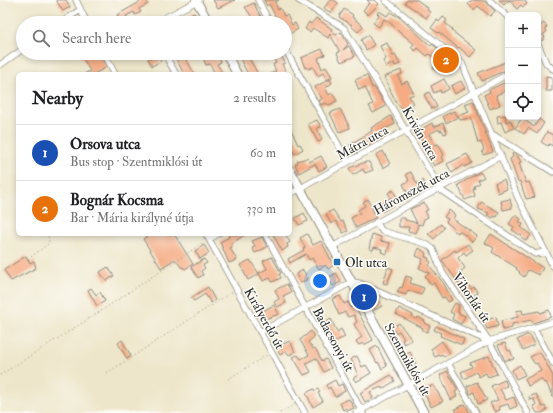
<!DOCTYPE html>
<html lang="en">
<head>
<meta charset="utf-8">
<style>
  :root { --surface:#fff; --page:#f2f2f2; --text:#202124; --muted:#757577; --line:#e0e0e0; --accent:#b45309 }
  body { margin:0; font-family:"IM FELL Double Pica",serif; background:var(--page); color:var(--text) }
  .controls { position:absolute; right:12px; top:12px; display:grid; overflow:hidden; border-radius:6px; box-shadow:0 2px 6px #0003 }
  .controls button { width:36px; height:36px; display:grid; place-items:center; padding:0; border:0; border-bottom:1px solid var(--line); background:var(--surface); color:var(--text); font:20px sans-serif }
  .you { position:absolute; left:320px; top:281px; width:14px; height:14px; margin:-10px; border:3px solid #fff; border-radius:50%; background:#1a73e8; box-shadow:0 0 0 6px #1a73e833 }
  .badge { display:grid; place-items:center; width:26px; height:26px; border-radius:50%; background:var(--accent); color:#fff; font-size:13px; font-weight:700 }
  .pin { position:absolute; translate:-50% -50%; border:2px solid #fff; box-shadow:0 1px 4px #0006 }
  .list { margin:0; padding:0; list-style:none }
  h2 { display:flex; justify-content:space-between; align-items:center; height:52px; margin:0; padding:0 16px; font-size:17px }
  h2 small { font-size:13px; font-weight:400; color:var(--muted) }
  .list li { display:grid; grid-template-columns:26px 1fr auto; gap:12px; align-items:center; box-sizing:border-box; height:56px; padding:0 16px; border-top:1px solid var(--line) }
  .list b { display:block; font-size:15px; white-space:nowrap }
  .list p { margin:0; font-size:13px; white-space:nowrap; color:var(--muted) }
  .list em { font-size:13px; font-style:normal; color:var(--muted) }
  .icon { flex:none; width:22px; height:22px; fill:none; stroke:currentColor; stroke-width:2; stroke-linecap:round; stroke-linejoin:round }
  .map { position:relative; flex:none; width:553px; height:413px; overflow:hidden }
  .search { position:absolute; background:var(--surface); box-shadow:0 2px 6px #0003; left:16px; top:16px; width:276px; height:44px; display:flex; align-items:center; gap:10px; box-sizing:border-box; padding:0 14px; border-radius:22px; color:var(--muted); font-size:15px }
  .panel { position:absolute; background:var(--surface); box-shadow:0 2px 6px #0003; left:16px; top:72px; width:276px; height:164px; border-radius:6px }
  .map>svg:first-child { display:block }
</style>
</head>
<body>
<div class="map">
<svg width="553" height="413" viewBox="0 0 553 413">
  <rect width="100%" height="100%" fill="#fdfcf7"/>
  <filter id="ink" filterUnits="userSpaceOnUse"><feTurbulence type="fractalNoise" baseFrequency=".025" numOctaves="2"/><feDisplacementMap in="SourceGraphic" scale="8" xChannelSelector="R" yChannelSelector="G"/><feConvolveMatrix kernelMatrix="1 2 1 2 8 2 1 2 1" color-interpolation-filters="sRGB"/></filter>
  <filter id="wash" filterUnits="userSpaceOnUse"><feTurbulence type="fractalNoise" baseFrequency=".012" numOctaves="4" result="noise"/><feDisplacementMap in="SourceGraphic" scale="16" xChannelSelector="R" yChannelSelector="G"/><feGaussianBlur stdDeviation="0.9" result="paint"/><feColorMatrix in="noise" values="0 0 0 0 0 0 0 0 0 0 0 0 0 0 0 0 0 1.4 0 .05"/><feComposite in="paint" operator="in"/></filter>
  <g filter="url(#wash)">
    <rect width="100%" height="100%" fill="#eee6ca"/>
    <g id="blocks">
      <path fill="#f5ac84" d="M56,0H66L70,7L63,11Z
        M138,0H146L148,4L139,9L141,12L135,15L134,12L126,16L128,19L121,23L117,15L140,2Z
        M213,0H235L218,8Z
        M264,0H279L275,2L278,10L280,8L284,16L287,15L292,25L295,23L298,29L288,35L285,30V23H279L269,4L267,6Z
        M330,0H334L338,3L331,13L324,8Z
        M367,0H375L379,4L368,15L363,10L370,3Z
        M407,0H417L428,8L427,10L430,12L426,18L405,3Z
        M472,0L484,1L495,11L490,16L478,6L474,10L468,4Z
        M499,0H526L525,1L527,4L523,7L521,5L517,9L509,0L504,5Z
        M254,3L257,10L265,23H256L245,7Z
        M344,9L353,15L352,17L363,26L358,32L351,26L352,25L339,17Z
        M379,11L387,16L390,12L399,17L431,46L432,44L455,63L451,68L444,63L438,72L433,68L439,61L429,54L427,56L418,48L415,51L411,47L414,44L389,22L384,19L379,27L373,23L379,15L377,13Z
        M194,13L200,23H183L181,20Z
        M443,17L447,20L445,23L453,30L452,31L476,50L470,57L459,47L458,48L439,32L438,33L431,28L437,20L439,22Z
        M316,18L332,29L331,31L336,35L341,32L348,44L343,50L349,46L355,56L341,62L337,53L340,52L330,34L328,38L313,28L310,32L305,29L309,22L311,24Z
        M543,23L547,26L545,29L547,31L543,35L545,37L542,41L538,37V29Z
        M368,35L374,45L366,50L361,40Z
        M387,43L393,56L395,55L400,64L395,66L394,63L386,67L383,61L386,59L380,46Z
        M322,49L325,55L318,58L322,69L326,67L332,77L327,80L323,73L318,76L313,67L308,69L307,67L305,68L301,58Z
        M80,53H98L107,67L94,74H84L90,71Z
        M187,53H190L192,57L186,60L195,74H184L176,59Z
        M201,53H217L221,62L217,64L222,72L215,74L210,64L206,65Z
        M237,53H246L258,74H248Z
        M271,53H280L285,63L282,64L287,74H270L276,71L273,65L276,63Z
        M158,54L161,61L152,66L148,59Z
        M508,61V69L482,81L478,73Z
        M401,70L402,74L398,76L402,84L407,81L414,94L409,96L414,103L411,105L413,108L405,113L396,102L384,77Z
        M367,75L372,88L374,87L386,106L373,113L369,106L373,104L365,87L359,90L355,80Z
        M546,76L552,77V91H546Z
        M330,79L332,83L325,88L329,95L332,93L337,101L329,105L325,103L321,105L319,101L322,99L315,87Z
        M444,79L449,89L441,93L440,90L434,93L431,86Z
        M461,81L465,88L455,94L451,86Z
        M508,81V90L496,95L500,105L490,109L484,95L490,92L489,90Z
        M429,92L437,107L432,109L424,95Z
        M473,101L493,152L483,155L482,151L484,150L481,142L478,143L471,118L460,120L458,116L469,112L465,104Z
        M340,109L350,128L339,132L330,113Z
        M454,111L458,117L446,123L443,116Z
        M505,115L506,122L510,120L514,128L505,132L501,122L498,123L497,116Z
        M391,116L395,124L382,130L386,136L354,154L349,145L372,131L371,128Z
        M522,118L534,127L539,119L544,123L537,134L528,128L524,134L515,128Z
        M317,120L321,127L317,128L322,140L318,142L308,124Z
        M432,123L434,127L443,123L447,133L444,134L442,130L440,131L439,129L429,134L435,145L438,144L444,155L441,157L443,161L434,166L429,157L432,156L416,132Z
        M290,127L298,145L300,144L303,149L295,154L290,146Z
        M547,132L553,135V146L549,144L548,146L541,142Z
        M383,151L390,164L383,168L376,155Z
        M514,153L517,155L521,162L519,163L526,183L529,182L535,197L526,199L520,181L518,182L510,159L513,157L512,154Z
        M467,154L472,163L464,167L463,165L452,173L447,164Z
        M321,156L327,167L319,171L315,164L299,173L295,164L298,163L297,161L307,158L309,162Z
        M366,162H369L373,170L365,173L363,169L353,175L349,168Z
        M411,172L417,184L423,180L427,189L406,200L404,196L408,194L403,184L409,181L406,174Z
        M480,172L484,177L478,180L480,183L474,186L475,188L473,189L475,196L465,200L458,185Z
        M504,180L507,189L498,193L495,183Z
        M393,190L399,202L382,212L379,205L391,198L388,193Z
        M368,199L376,217L356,228L351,218L360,213L358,210L365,206L363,202Z
        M510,199L512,208L503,210L501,201Z
        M481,202L499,212L497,217L494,216L493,218L487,215L489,213L478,209Z
        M424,203L428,210L425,211L428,217L424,219L422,225L418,224L416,233L408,231L409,227H399V218H405V220L417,223L410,209Z
        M333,210L341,222L343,221L348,231L343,233L336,221L331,224L326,214Z
        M449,210L455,215L453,219L477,236L472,242L466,236L459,231L458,233L453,230L454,228L446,222L448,219L444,217Z
        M304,213L308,221L299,225L295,218Z
        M515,215L521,219L519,222L523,224L521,227L531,235L526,241L521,237L522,236L512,230L514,227L509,224Z
        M441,224L444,228L434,239L428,234Z
        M151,234H174L193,264L185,269L183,267L182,268L175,259L161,268L143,239Z
        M228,234H246L231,244L232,247L230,248L237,260L229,263L220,242L229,237Z
        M273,234H285L290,242L287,244L288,247L282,251Z
        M307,234L313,245L321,241L334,265L328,269L326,265L319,269L312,258L309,260L306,254L290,263L288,259L304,250L303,249L305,247L300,238Z
        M372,234L381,237L380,241L390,243L387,254L381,252L382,249L374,247L373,250L369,249Z
        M491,234L543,268L539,275L528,270L524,277L519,273L520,272L516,269L517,268L492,252L494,248L485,243Z
        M262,237L267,247L255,253L252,248L255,246L252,241Z
        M468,244L473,250L466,255L464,252L458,258L465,268L460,272L471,289L474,287L478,293L469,298L462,286L460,288L457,281L442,260L455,250L456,252Z
        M204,245L209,253L200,259L195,251Z
        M419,248L426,253L425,257L429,258L428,260L431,262L429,265L444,284L452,300L448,302L445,297L442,298L434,283L431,285L425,276L430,273L419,268L423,259L416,256Z
        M26,256L30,263L34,261L36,268L11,281L4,270Z
        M272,257L281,273L279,274L281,278L272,282L270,278L263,281L259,273L267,269L263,261Z
        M204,259L207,263L203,265L205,268L201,271L203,275L198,278L191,267Z
        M250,260L259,274L248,280L240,265Z
        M108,267L114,276L106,281L100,272Z
        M388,267L393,269L387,284L383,283Z
        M303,270L308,279L300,283L296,274Z
        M336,273L341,282L333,286L328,278Z
        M406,276L412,278L410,283L424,288L421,295L408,290L406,295L397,292L400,287L402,288Z
        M287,284L291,292L283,296L286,303L277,307L274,302L279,299L275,290Z
        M208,287L215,300L211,303L205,294L194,301L191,298Z
        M91,288L96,295L100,292L105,301L97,306L88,290Z
        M370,293L377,296L382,306L375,310L367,294Z
        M340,296L344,304L348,302L351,308L355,306L373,340L364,345L363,343L359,345L356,341L362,337L354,324L357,322L354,315L348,317L345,312L339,315L332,299Z
        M455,303L459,305L458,313L465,316L461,324L452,319L454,314L450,312Z
        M274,305L279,314L262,320L259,313Z
        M399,308L413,315L412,317L417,319L418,317L425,321L424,323L430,326L427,332L422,330L423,328L396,314Z
        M522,310L523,314L539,311L540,313L549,310L551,317L533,323L532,320L512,324V328L503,330L501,321L518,317L516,311Z
        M496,317L498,326L487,329L484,321Z
        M331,319L337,332L341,329L345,337L331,343L323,324Z
        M399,323L412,340L404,344L402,340L404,339L399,331L396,333L392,328Z
        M436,326L464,339L462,345L440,336L441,333L434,330Z
        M311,331L314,337L308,342L313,349L315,348L322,361L326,359L331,368L324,372L316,358L306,363L311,372L304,375L293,357L298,355L301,359L309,355L300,340Z
        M526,335H530L535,344L523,350L517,340Z
        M122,340L131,356L127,359L118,343Z
        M290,341L295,352L289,355L286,351L280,355L276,347Z
        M442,341L450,353L444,357L442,354L435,357L431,349Z
        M505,343L508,351L510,350L514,359L510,360L509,359L505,361L498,345Z
        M377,346L387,366L382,369L378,362L377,363L370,350Z
        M410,352L416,364L410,368L402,357Z
        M540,352L553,376V398L546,382L544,383L541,379L528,386L525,379L541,371L537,363L535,364L530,357Z
        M357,356L362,367L366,365L371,373L356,382L353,378L358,375L351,359Z
        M489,356L497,374L488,377L486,373L479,377L476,372L464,379L461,372L472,367L470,363Z
        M520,365L525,375L516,379L512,370Z
        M447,371L458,390L455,392L457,396L451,400L440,375Z
        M391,375L395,381L382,389L381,387L370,392L373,398L365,402L360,393Z
        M335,380L338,386L342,384L345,391L335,397L330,387L328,389L326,385Z
        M505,380L507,386L500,389L506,400L514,397L517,406L510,409L508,404L499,407L500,410L495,412L490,403L498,400L491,386Z
        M477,382L487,400L478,404L474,392L470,394L467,386Z
        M433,385L443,401L431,407L423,390Z
        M314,389L315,391L318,389L320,392L318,393L323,401L313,407L306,393Z
        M536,394L542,407L545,406L547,410L542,413H537L533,406L536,405L534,399L530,400L529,397Z
        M349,399L354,408L347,411L346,408L343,410L340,403Z
        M465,404L470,413H457L455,409Z"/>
    </g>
  </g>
  <g filter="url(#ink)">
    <use href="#blocks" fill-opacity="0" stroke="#8c887a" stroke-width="1"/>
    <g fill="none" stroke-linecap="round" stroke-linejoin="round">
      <g stroke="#8c887a" stroke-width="7">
        <path id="street" d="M76,0L87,23
          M258,0L270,23
          M298,0L344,28L442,191L535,254L545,252
          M385,0L462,63L518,198L553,266
          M489,0L508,17
          M61,23L80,10
          M155,23L199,0
          M538,44L546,63L553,69
          M285,49L348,162
          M104,53L115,74
          M164,53L176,74
          M0,65L23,49
          M492,134L553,172
          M290,194L508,74
          M376,222L382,231L426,244L433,249L442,272L489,341L528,413
          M206,234L305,413
          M265,234L363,413
          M209,239L218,234
          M332,247L440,188L501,156
          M534,328L553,363
          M260,332L352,282L359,283L488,341
          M448,363L476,413
          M356,413L489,341L553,322"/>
      </g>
      <g stroke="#8c887a" stroke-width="10">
        <path id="secondary" d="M196,0L209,23
          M226,53L237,74
          M290,170L424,413"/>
      </g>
      <path stroke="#8c887a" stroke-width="1" stroke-dasharray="1 3" stroke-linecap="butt" d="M31,257L48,244L49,241L48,234
        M107,373L232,292
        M0,375L104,309L204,242
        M228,379L267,355
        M280,413L295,404"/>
      <use href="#street" stroke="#fff" stroke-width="5.5"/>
      <use href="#secondary" stroke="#fff" stroke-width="8"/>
    </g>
  </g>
  <rect fill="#1f6fb2" stroke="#fdfcf7" stroke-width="1.5" x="333" y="258" width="8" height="8" rx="2"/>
  <g text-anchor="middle" stroke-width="3" stroke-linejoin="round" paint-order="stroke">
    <g font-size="13" fill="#2b2b2b" stroke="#fdfcf7">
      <text transform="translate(421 133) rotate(60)" y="5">Kriván utca</text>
      <text transform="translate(362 142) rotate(-29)" y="5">Mátra utca</text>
      <text transform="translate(411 191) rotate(-28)" y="5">Háromszék utca</text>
      <text transform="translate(472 297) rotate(56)" y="5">Vihorlát út</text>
      <text transform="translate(265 318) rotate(61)" y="5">Királyerdő út</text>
      <text transform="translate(334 339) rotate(61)" y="5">Badacsonyi út</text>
      <text transform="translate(408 359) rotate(61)" y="5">Szentmiklósi út</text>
    </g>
    <g font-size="13" fill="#2b2b2b" stroke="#fdfcf7" text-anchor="start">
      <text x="345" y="267">Olt utca</text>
    </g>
  </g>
</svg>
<div class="controls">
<button>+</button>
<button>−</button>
<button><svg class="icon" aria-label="locate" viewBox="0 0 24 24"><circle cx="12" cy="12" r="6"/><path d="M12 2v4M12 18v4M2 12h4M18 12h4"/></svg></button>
</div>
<div class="you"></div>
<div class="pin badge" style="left:364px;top:297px;background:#1a4fb4">1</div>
<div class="pin badge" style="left:446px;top:60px;background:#e8710a">2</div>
<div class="search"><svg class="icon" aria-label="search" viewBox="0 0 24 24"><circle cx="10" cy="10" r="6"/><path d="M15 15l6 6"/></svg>Search here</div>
<section class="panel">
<h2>Nearby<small>2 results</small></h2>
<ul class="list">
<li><span class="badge" style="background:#1a4fb4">1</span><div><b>Orsova utca</b><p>Bus stop · Szentmiklósi út</p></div><em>60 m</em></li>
<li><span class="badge" style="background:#e8710a">2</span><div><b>Bognár Kocsma</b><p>Bar · Mária királyné útja</p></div><em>330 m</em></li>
</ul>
</section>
</div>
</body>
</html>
